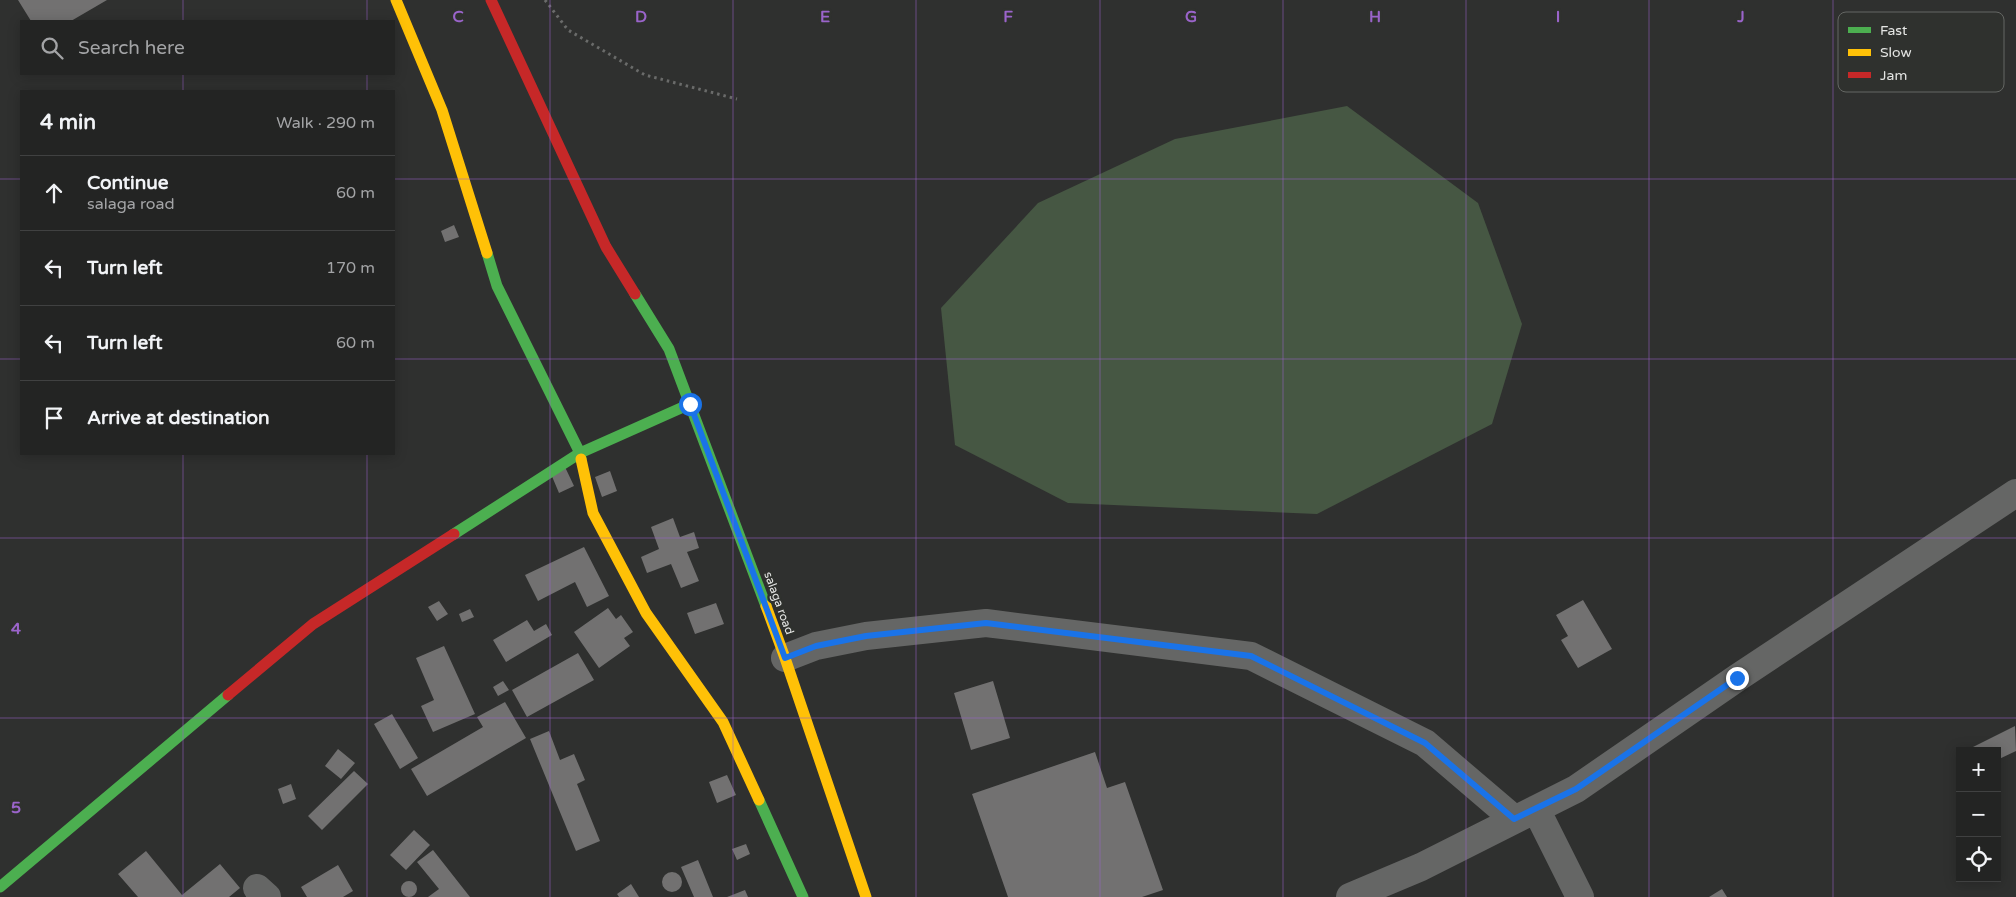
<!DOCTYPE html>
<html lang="en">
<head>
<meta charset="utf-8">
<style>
  :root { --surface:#232423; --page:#2b2c2b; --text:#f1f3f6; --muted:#a3a4a6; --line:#404141 }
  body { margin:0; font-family:"Varela Round",sans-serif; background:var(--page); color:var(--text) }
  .controls { position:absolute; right:15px; bottom:15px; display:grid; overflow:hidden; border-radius:0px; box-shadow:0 2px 12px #0003 }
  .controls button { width:45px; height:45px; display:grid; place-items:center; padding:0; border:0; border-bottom:1px solid var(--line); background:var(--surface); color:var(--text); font:25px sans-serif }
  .stop { position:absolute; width:15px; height:15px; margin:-11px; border:4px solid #1a73e8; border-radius:50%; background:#fff }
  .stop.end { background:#1a73e8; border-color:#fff; box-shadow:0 1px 5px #0008 }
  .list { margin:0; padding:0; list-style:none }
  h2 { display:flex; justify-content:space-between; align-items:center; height:65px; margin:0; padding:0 20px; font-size:21px }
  h2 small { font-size:16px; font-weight:400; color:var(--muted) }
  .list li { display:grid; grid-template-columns:32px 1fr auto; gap:15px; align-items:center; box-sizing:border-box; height:75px; padding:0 20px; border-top:1px solid var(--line) }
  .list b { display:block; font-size:19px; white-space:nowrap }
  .list p { margin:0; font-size:16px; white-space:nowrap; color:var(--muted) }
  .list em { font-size:16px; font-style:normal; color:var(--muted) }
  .icon { flex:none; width:28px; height:28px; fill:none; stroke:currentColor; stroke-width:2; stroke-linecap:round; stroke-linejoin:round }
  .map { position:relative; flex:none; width:2016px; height:897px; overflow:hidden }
  .search { position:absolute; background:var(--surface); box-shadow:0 2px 12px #0003; left:20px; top:20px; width:375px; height:55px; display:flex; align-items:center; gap:12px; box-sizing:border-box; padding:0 18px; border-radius:0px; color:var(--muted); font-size:19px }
  .panel { position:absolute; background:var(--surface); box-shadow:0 2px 12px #0003; left:20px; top:90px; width:375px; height:365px; border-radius:0px }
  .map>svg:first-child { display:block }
</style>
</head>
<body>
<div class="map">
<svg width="2016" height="897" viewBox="0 0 2016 897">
  <rect width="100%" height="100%" fill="#2f302f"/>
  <path fill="#465743" d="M1347,106L1478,203L1522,324L1492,424L1317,514L1068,503L955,445L941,308L1038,203L1175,139Z"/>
  <path fill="#727171" d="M18,0H107L71,21H31Z
    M454,225L459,237L445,242L441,231Z
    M565,467L574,486L559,493L551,474Z
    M610,471L617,491L602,497L595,477Z
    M673,518L680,537L694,532L699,548L687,552L699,581L681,588L671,564L647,573L641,557L659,549L651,527Z
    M584,547L609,596L587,607L575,582L538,601L525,575Z
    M1583,600L1612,649L1578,668L1561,640L1568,636L1556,615Z
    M439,601L448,614L437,621L428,607Z
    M716,603L724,624L695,634L687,613Z
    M608,608L616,619L621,615L633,632L624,638L630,646L599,668L574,632Z
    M470,609L474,617L462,622L459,614Z
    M527,620L534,631L546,624L552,635L506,662L493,640Z
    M444,646L475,714L433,732L421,706L434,700L416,658Z
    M578,653L594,680L527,717L512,690Z
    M503,681L509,690L498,696L493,687Z
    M993,681L1010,738L971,750L954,693Z
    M505,702L526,738L427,796L411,769L483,727L477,717Z
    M392,714L418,758L400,769L374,724Z
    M2015,726L2016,751L1997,760V751H1970L1969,749Z
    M549,731L560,760L574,754L585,780L577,784L600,841L576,851L530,739Z
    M338,749L355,763L341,779L325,766Z
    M1095,752L1107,788L1125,782L1163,890L1142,897H1008L972,794Z
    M354,771L368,784L322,830L308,816Z
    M727,775L736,795L717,803L709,782Z
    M291,784L296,799L283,804L278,789Z
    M414,830L430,845L406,870L390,855Z
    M746,844L750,854L737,860L732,849Z
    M433,850L470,897H428L439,889L417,862Z
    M146,851L182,895L220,864L240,888L229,897H138L118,874Z
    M698,860L713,897H694L681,867Z
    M338,865L353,891L343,897H307L301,887Z
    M662 882a10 10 0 1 1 20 0a10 10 0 1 1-20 0Z
    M401 889a8 8 0 1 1 16 0a8 8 0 1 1-16 0Z
    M631,884L639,897H619L617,894Z
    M1722,889L1727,897H1709Z
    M745,890L748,897H727Z"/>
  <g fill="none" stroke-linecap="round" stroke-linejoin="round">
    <path stroke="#6a6b6a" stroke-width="3" stroke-dasharray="2.5 4" stroke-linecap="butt" d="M545,0L568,30L645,75L737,99"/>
    <path stroke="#656665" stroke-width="28" d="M785,658L816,646L866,636L986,623L1251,656L1425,743L1514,819
      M1536,809L1580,897
      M257,888L267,897
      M1350,897L1421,867L1576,789L1737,678L2016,493"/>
    <path stroke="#4caf50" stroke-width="11" d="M487,253L497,286L580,453L581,459
      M635,294L669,349L766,606
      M454,534L580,453L690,404
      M759,800L803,897
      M0,887L228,695"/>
    <path stroke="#ffc107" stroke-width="11" d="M396,0L442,110L487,253
      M581,459L593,513L646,613L723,722L759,800
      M766,606L785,658L866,897"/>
    <path stroke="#c62828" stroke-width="11" d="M491,0L606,247L635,294
      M228,695L313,624L454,534"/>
  </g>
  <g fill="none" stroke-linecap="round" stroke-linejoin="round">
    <path stroke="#1a73e8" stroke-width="6" d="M690,404L785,658L816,646L866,636L986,623L1251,656L1425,743L1514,819L1576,789L1737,678"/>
  </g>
  <path fill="none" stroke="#9a64ca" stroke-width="1" stroke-opacity="0.55" d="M183,0V21M367,0V21M550,0V897M733,0V897M916,0V897M1100,0V897M1283,0V897M1466,0V897M1649,0V897M1833,0V897M183,74V91M367,74V91M0,179H21M394,179H2016M0,359H21M394,359H2016M183,454V897M367,454V897M0,538H2016M0,718H2016"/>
  <g text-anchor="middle" stroke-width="5" stroke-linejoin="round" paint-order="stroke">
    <g font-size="12" fill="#e4e5e3" stroke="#2f312e">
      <text transform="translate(779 603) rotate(70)" y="4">salaga road</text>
    </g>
  </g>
  <rect x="1838" y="12" width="166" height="80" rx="8" fill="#2f312e" stroke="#656764" stroke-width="1"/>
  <rect x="1848" y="27" width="23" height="6" fill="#4caf50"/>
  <rect x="1848" y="49" width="23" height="7" fill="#ffc107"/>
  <rect x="1848" y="72" width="23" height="6" fill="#c62828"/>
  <g font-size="14" fill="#e4e5e3">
    <text x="1880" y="35">Fast</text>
    <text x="1880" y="57">Slow</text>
    <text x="1880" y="80">Jam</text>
  </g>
  <g font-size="16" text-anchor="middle" font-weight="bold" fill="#9a64ca" stroke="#2f312e" stroke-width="5" stroke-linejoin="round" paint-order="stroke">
    <text x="458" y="22">C</text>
    <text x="641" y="22">D</text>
    <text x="825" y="22">E</text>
    <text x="1008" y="22">F</text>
    <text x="1191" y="22">G</text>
    <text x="1375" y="22">H</text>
    <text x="1558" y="22">I</text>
    <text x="1741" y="22">J</text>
    <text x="16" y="634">4</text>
    <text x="16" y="813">5</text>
  </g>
</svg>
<div class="controls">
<button>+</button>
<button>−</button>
<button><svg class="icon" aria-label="locate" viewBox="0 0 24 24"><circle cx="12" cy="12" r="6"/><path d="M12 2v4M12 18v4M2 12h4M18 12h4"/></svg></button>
</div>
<div class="stop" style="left:690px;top:404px"></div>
<div class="stop end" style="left:1737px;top:678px"></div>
<div class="search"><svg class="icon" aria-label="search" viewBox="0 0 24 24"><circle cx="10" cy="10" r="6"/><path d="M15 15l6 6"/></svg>Search here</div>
<section class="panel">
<h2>4 min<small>Walk · 290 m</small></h2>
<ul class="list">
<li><svg class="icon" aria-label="ahead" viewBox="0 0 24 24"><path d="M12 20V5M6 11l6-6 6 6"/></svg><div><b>Continue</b><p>salaga road</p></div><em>60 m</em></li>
<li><svg class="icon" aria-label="left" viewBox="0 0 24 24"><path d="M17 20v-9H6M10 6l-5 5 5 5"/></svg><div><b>Turn left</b></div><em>170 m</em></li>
<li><svg class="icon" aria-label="left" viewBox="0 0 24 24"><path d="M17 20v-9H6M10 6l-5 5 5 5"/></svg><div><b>Turn left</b></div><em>60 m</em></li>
<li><svg class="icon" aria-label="arrive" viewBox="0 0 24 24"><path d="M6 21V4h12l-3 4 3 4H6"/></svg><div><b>Arrive at destination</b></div></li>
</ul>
</section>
</div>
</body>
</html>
